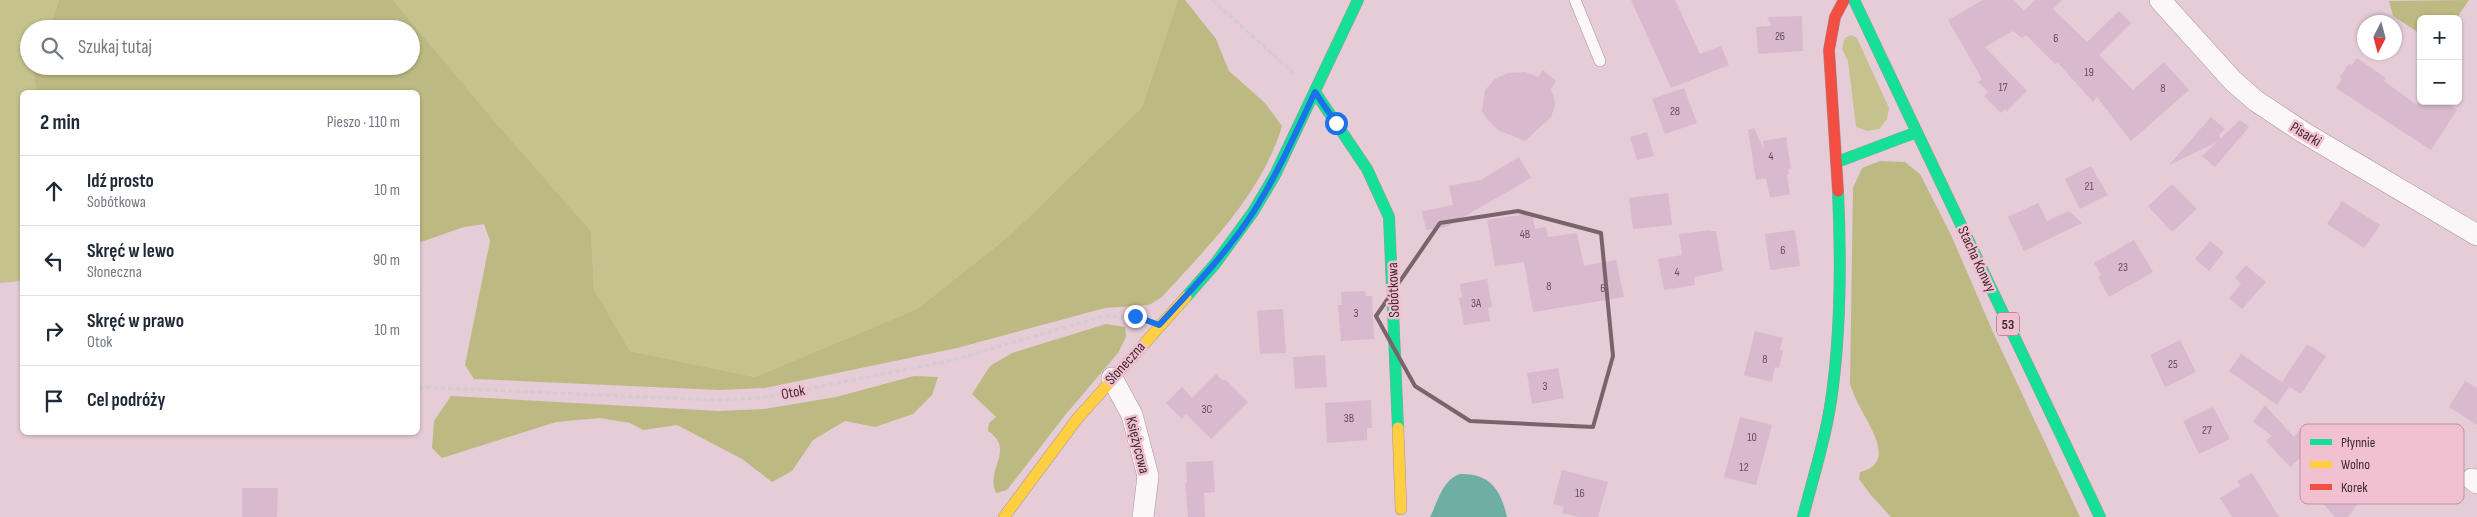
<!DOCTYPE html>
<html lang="pl">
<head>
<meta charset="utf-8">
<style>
  :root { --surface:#fff; --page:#f6f6f7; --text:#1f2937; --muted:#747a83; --line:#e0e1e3 }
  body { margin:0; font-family:"Sofia Sans Condensed",sans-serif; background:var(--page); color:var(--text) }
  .controls { position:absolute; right:15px; top:15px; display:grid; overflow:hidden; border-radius:8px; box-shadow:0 1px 4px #0004 }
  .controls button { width:45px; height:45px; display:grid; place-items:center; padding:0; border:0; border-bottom:1px solid var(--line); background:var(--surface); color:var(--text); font:25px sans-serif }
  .compass { position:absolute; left:2357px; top:15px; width:45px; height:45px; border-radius:50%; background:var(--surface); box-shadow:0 1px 4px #0004; rotate:186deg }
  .stop { position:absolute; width:15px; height:15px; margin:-11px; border:4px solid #1a73e8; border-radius:50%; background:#fff }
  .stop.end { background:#1a73e8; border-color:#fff; box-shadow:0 1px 5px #0008 }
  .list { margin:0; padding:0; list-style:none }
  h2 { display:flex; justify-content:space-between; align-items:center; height:65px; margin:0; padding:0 20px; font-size:21px }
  h2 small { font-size:16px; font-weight:400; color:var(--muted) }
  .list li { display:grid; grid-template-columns:32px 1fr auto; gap:15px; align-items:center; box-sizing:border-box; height:70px; padding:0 20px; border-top:1px solid var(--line) }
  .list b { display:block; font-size:19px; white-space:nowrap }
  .list p { margin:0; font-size:16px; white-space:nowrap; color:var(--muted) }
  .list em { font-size:16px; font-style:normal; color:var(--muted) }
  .icon { flex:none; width:28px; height:28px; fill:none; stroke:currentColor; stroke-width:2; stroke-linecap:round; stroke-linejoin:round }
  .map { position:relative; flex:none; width:2477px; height:517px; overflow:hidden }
  .search { position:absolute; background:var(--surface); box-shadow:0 1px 4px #0004; left:20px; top:20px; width:400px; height:55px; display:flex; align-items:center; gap:12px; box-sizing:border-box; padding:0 18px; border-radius:28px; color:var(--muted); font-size:19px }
  .panel { position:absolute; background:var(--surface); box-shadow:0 1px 4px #0004; left:20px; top:90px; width:400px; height:345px; border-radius:8px }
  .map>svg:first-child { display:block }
</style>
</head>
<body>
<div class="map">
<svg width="2477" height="517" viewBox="0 0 2477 517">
  <rect width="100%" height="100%" fill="#e6ccd6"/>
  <path fill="#c6c28d" d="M0,0H59L48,29H29V66H34L37,92H22V281L0,283Z
    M393,0H1178L1142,107L1009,236L917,309L755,377L630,351L594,289L591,231L497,124Z
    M1851,35L1857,38L1889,108L1887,119L1879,129L1867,131L1856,127L1848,61L1842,49L1845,38Z"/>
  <path fill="#bdb982" d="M59,0H393L497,124L591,231L594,289L630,351L755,377L917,309L1009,236L1142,107L1178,0H1185L1216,39L1229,71L1265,103L1282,126C1262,194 1208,246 1162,297L1149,305L1105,308L957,348L765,388L719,390L474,379L465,365L490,241L484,224L464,227L418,243V92H37L33,69L34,66H411V29H48Z
    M2469,0L2456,19H2421V34L2393,16L2389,1Z
    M1880,161L1905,162L1920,174L1951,235L1993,332L2080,517H1891L1870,494L1859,479L1860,472C1896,464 1871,429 1861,409C1856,401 1853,392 1850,384L1853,188L1862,168Z
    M1106,324L1125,327L1126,337L1118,353L1066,414L1007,490L996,493C985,468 1016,450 988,431L989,423L996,417L972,394L990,366L1012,353Z
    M914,376L938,377L932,395L913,414L875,427L845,421L813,440L792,471L772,482L742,459L677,425L643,430L630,423L600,418L556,422L442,458L432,448L434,421L451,396L719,411L764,409L836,397Z"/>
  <path fill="#6faea2" d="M1460,474C1490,473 1501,490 1507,517H1430C1438,502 1442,480 1460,474Z"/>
  <path fill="#d9b9cd" d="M1631,0H1675L1700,54L1721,46L1729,65L1671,88Z
    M1983,0H2014L2024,11L2035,0H2062L2053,9L2087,42L2119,11L2131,23L2099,55L2133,90L2164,62L2189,90L2131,141L2097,97L2093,102L2058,63L2055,64L2026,35L2022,38L2013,31L1985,47L2027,91L2007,111L2005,109L2001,113L1984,96L1988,92L1978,82L1982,79L1948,20Z
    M1802,16L1803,51L1758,54L1756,27L1772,26L1767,17Z
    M2357,58L2386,78L2384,81L2417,105L2420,101H2444L2457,110L2431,150L2336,88L2342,79L2340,77L2349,64L2352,65Z
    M1543,70L1556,81L1551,89L1554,97L1555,106L1551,117L1525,141L1498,130L1487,119L1482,111L1485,90L1495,79L1508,73L1525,72L1538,77Z
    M1684,88L1697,123L1665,134L1652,99Z
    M2211,117L2225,129L2219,135L2221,138L2240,120L2249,127L2215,167L2202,156L2217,142L2169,165Z
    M1754,128L1764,150L1763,141L1786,137L1791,169H1788L1789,174L1787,175L1790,194L1770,198L1766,178L1756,180L1748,130Z
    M1647,132L1654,156L1637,160L1630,137Z
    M1519,157L1531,178L1446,227L1426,230L1422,211L1453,205L1449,186L1481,180Z
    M2091,166L2108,195L2080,209L2065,179Z
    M2172,184L2197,209L2172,232L2148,206Z
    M1668,193L1672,225L1633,229L1629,198Z
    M2342,201L2380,225L2364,248L2327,224Z
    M2038,203L2047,221L2069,211L2082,223L2024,251L2008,217Z
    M1532,213L1535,229L1546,227L1548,237L1577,233L1584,266L1616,260L1624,297L1533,312L1524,262L1495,266L1487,220Z
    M1710,230L1711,231H1716L1723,271L1694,277L1695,285L1664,290L1658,259L1682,255L1679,234Z
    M1795,230L1800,266L1770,270L1765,234Z
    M2134,240L2153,272L2109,297L2098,277L2101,275L2094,263Z
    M2210,241L2224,252L2209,271L2195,259Z
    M2246,265L2266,282L2242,309L2229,298L2241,284L2235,278Z
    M1487,279L1492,307L1488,308L1490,321L1464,325L1459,298L1462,297L1460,284Z
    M1365,291L1366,296H1372L1374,339L1341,341L1338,305H1342L1341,292Z
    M1283,309L1286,353L1260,354L1257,311Z
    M1755,331L1783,338L1780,350L1783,351L1779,368L1775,367L1772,382L1744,375Z
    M2180,340L2196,372L2165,387L2150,355Z
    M2307,344L2326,356L2301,394L2282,382Z
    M2241,354L2289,387L2277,405L2229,371Z
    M1325,355L1327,387L1295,389L1293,357Z
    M1558,368L1564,398L1532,404L1527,373Z
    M1216,374L1223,381L1225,379L1248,402L1211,439L1186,414L1182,419L1166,403L1182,387L1192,398Z
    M2465,381L2477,388V425L2449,407Z
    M1371,400L1372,428H1367V440L1327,443L1325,403Z
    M2265,405L2294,437L2299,430L2317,443L2290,467L2266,441L2272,436L2253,422Z
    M2213,407L2230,439L2199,454L2183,421Z
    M1740,417L1772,425L1756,485L1724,477Z
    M2336,457L2359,474L2361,470L2374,480L2348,517H2335L2312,491Z
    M1213,461L1215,492L1204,493L1205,517H1188L1185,483H1187L1186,462Z
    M1562,470L1608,482L1598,517H1579L1562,513L1564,507L1553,504Z
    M2252,473L2279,517H2232L2220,498L2240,486L2237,481Z
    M242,488H278L277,517H242Z"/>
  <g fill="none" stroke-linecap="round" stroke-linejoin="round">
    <g stroke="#a6939a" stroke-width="12">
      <path id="lane" d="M1575,0L1600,61"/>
    </g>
    <g stroke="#a6939a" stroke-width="22">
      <path id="street" d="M2160,0L2233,81L2256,101L2306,134L2477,235
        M1112,378L1132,415L1148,476L1143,517
        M2472,479L2477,483"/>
    </g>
    <g stroke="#a6939a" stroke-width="12">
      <path id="fast" d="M1854,0L2100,517
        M1315,92L1367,169L1389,217L1398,428
        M1837,162L1917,132
        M1186,297L1215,264L1253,212L1275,175L1358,0
        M1803,517C1814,474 1828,431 1833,386C1841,322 1841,256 1838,191"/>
    </g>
    <g stroke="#a6939a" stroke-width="12">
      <path id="slow" d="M1398,428L1401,509
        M1004,517L1077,419L1186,297"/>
    </g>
    <g stroke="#a6939a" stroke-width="12">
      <path id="jam" d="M1838,191L1829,50L1835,17L1844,0"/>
    </g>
    <path stroke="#d4cccf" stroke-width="3" stroke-dasharray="5 2.5" stroke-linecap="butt" d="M1212,0L1296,75
      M418,387L715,400L762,398L953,360L1104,316L1137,317"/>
    <use href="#lane" stroke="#fbf7f9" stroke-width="11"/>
    <use href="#street" stroke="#fbf7f9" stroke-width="21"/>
    <use href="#fast" stroke="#16e098" stroke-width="11"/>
    <use href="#slow" stroke="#ffcf43" stroke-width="11"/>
    <use href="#jam" stroke="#f24e42" stroke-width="11"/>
  </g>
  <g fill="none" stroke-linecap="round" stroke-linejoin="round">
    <path stroke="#1a73e8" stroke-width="6" d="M1135,316L1159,325C1192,289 1227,253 1254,211C1278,173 1296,132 1315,92L1336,123"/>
  </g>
  <path fill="none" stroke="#79646b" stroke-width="4" stroke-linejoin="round" d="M1518,211L1601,233L1613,356L1593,427L1470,421L1415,386L1376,316L1440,223Z"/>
  <g text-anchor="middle" stroke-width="5" stroke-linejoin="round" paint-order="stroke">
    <g font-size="12" fill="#654f59">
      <text x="1780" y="40">26</text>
      <text x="2056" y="42">6</text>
      <text x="2089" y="76">19</text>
      <text x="2003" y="91">17</text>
      <text x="2163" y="92">8</text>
      <text x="1675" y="115">28</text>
      <text x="1771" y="160">4</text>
      <text x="2089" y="190">21</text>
      <text x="1525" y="238">4B</text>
      <text x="1783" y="254">6</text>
      <text x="2123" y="271">23</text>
      <text x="1677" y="276">4</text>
      <text x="1549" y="290">8</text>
      <text x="1603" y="292">6</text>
      <text x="1476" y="307">3A</text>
      <text x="1356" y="317">3</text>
      <text x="1765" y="363">8</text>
      <text x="2173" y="368">25</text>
      <text x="1545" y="390">3</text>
      <text x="1207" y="413">3C</text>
      <text x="1349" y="422">3B</text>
      <text x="2207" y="434">27</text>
      <text x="1752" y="441">10</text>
      <text x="1744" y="471">12</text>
      <text x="1580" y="497">16</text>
    </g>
    <rect fill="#f1c1d2" stroke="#745962" stroke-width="1" x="1997" y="312.5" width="22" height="23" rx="4"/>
    <g font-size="14" font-weight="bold" fill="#3e2c32">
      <text x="2008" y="329">53</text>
    </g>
    <g font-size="15" fill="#3e2c32" stroke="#f1c1d2">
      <text transform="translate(2306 134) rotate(31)" y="5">Pisarki</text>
      <text transform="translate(1977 259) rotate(65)" y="5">Stacha Konwy</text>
      <text transform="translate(1393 290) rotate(-92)" y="5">Sobótkowa</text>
      <text transform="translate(1125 363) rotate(-48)" y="5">Słoneczna</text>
      <text transform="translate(793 392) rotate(-11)" y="5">Otok</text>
      <text transform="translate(1138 445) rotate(76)" y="5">Księżycowa</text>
    </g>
  </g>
  <rect x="2300" y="424" width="164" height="80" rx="8" fill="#f1c1d2" stroke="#bb94a2" stroke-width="1"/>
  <rect x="2310" y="439" width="22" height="6" fill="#16e098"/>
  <rect x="2310" y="461" width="22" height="7" fill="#ffcf43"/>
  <rect x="2310" y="484" width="22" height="6" fill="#f24e42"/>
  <g font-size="14" fill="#3e2c32">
    <text x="2341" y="447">Płynnie</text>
    <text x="2341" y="469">Wolno</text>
    <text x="2341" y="492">Korek</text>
  </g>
</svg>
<div class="controls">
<button>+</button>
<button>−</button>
</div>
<svg class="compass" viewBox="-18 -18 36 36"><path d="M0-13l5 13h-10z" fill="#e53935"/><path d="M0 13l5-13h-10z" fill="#747a83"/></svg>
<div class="stop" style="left:1336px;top:123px"></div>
<div class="stop end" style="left:1135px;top:316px"></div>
<div class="search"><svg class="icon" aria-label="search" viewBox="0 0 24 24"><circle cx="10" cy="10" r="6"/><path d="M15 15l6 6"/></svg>Szukaj tutaj</div>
<section class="panel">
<h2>2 min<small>Pieszo · 110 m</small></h2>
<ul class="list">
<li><svg class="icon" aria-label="ahead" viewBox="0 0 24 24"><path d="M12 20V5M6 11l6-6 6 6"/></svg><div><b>Idź prosto</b><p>Sobótkowa</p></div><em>10 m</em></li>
<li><svg class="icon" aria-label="left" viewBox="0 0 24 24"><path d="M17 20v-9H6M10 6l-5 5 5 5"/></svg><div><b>Skręć w lewo</b><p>Słoneczna</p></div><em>90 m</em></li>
<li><svg class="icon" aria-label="right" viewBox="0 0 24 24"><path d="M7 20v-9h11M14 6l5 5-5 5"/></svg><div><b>Skręć w prawo</b><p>Otok</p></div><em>10 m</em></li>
<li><svg class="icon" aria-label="arrive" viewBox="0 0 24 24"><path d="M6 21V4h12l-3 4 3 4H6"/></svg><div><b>Cel podróży</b></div></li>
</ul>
</section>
</div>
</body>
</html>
